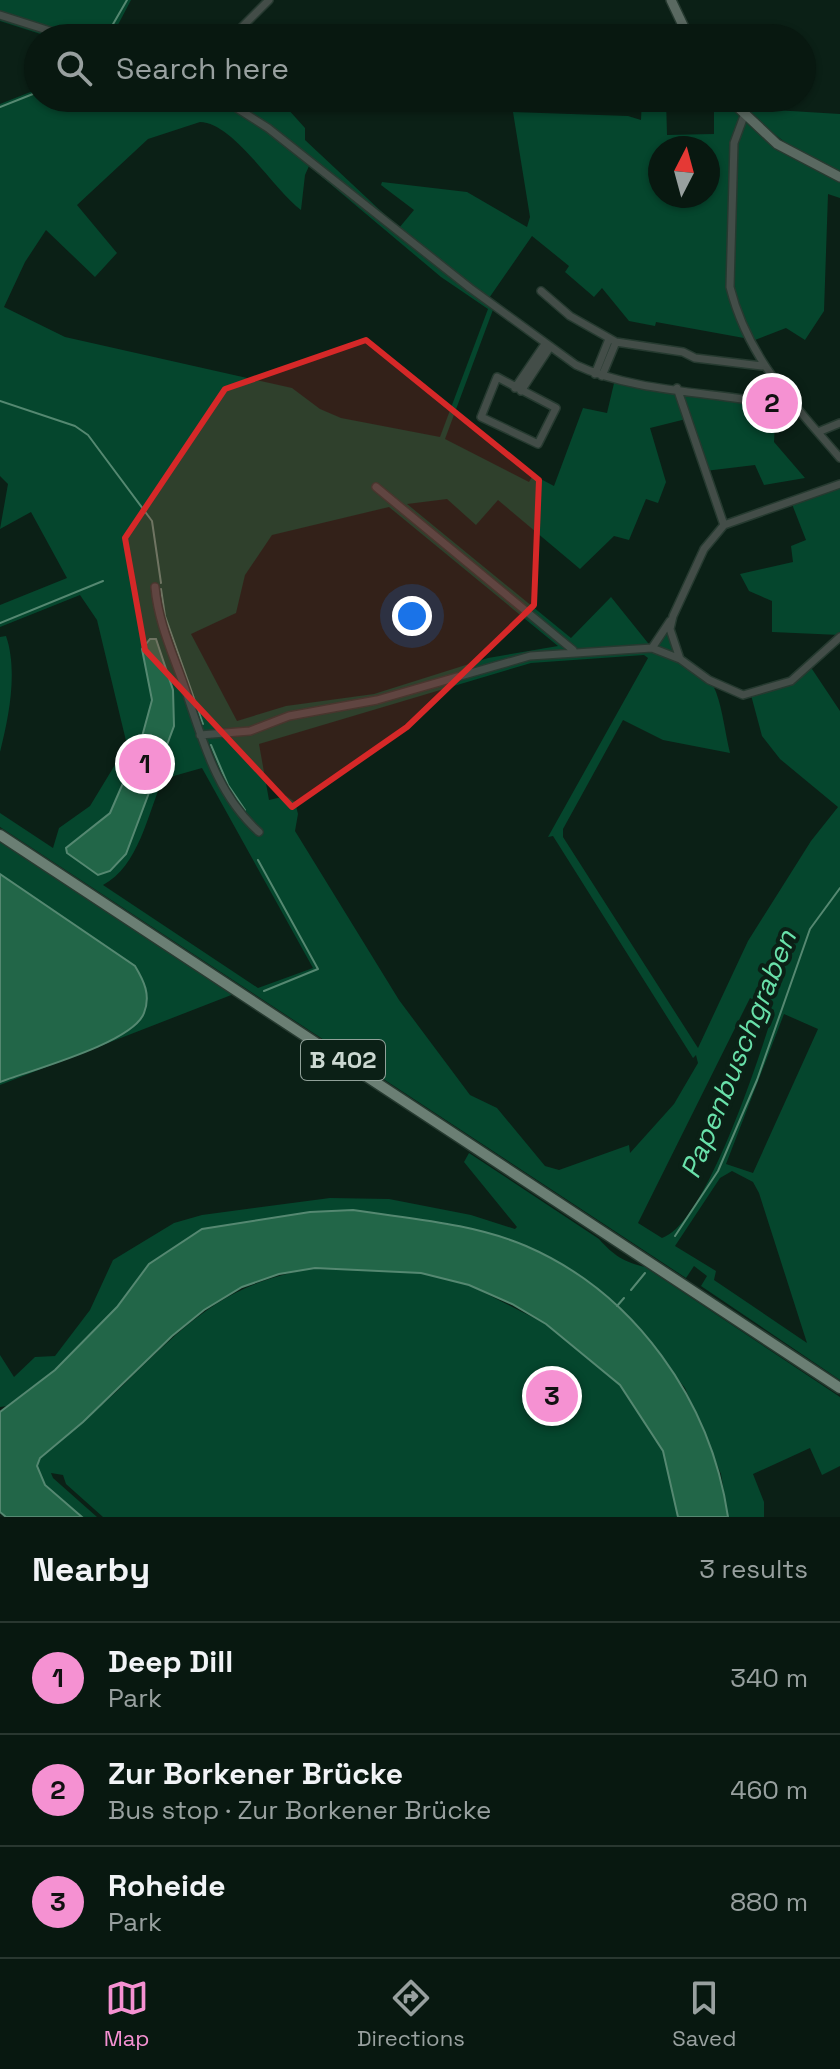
<!DOCTYPE html>
<html lang="en">
<head>
<meta charset="utf-8">
<style>
  :root { --surface:#081810; --page:#16251e; --text:#f1f3f6; --muted:#98a09f; --line:#293730; --accent:#f591d2 }
  body { margin:0; font-family:"Space Grotesk",sans-serif; background:var(--page); color:var(--text) }
  .compass { position:absolute; left:648px; top:136px; width:72px; height:72px; border-radius:50%; background:var(--surface); box-shadow:0 2px 6px #0004; rotate:6deg }
  .you { position:absolute; left:412px; top:616px; width:28px; height:28px; margin:-20px; border:6px solid #fff; border-radius:50%; background:#1a73e8; box-shadow:0 0 0 12px #1a73e833 }
  .badge { display:grid; place-items:center; width:52px; height:52px; border-radius:50%; background:var(--accent); color:#111; font-size:26px; font-weight:700 }
  .pin { position:absolute; translate:-50% -50%; border:4px solid #fff; box-shadow:0 2px 8px #0006 }
  .list { margin:0; padding:0; list-style:none }
  h2 { display:flex; justify-content:space-between; align-items:center; height:104px; margin:0; padding:0 32px; font-size:34px }
  h2 small { font-size:26px; font-weight:400; color:var(--muted) }
  .list li { display:grid; grid-template-columns:52px 1fr auto; gap:24px; align-items:center; box-sizing:border-box; height:112px; padding:0 32px; border-top:2px solid var(--line) }
  .list b { display:block; font-size:30px; white-space:nowrap }
  .list p { margin:0; font-size:26px; white-space:nowrap; color:var(--muted) }
  .list em { font-size:26px; font-style:normal; color:var(--muted) }
  .icon { flex:none; width:44px; height:44px; fill:none; stroke:currentColor; stroke-width:2; stroke-linecap:round; stroke-linejoin:round }
  .map { position:relative; flex:none; width:840px; height:1517px; overflow:hidden }
  .search { position:absolute; background:var(--surface); box-shadow:0 2px 6px #0004; left:24px; right:24px; top:24px; height:88px; display:flex; align-items:center; gap:20px; box-sizing:border-box; padding:0 28px; border-radius:44px; color:var(--muted); font-size:30px }
  .sheet { height:440px; background:var(--surface) }
  nav { display:flex; justify-content:space-around; align-items:center; box-sizing:border-box; height:112px; border-top:2px solid var(--line); background:var(--surface); font-size:22px; color:var(--muted) }
  nav a { display:grid; justify-items:center; gap:4px }
  nav .on { color:var(--accent) }
  .map>svg:first-child { display:block }
</style>
</head>
<body>
<div class="map">
<svg width="840" height="1517" viewBox="0 0 840 1517">
  <rect width="100%" height="100%" fill="#0b2016"/>
  <path fill="#05462d" fill-rule="evenodd" d="M0,0H131L111,38H53L0,21Z
    M38,89V98H289L287,108L305,128V140L399,228L414,210L381,185L382,182L467,192L527,227L530,217L513,112L628,116L641,120L642,98H666L667,135L714,134V98H722C756,137 793,160 840,181V198L828,194L824,311L805,340L786,328L755,340L656,322L655,326L629,321L602,288L594,297L565,272L569,266L532,236L487,301L494,307L445,439L529,482L533,475L554,486L583,408L607,413L615,379L776,403L774,442L805,478L764,485L755,465L705,471L686,419L650,428L666,482L658,503L646,499L629,540L614,536L580,569L498,500L476,525L447,499L407,504L571,638L611,597L652,648L673,616C664,668 704,660 716,692C723,711 725,733 730,753L663,740L623,720L563,829V837L698,1048L748,941L811,841L838,807L780,759L762,736L751,695L773,689L810,666L840,711V1380L701,1286L707,1276L694,1266L686,1278L0,827V813L53,848L59,828L90,806L127,745L97,620L80,595L0,627V605L67,578L31,512L0,529L8,484L0,476V104ZM200,122C234,123 273,189 301,210L305,175L309,166L441,277L488,309L440,437L341,418L320,409L292,388L65,337L4,307L25,262L46,230L95,277L117,253L77,205L148,139ZM660,148H708V196H660ZM389,507L558,646L488,658L374,694L286,706L237,721L191,634L236,613L245,575L272,535ZM644,655L648,658L548,837L553,836L693,1058L696,1055L698,1063L674,1104L630,1153L629,1145L559,1170L545,1166L497,1108L470,1095L399,1000L295,831L298,814L295,802L286,796L269,800L259,744L531,663ZM202,768L313,968L258,988L103,885C139,866 147,815 163,779ZM750,998L774,1010C760,1055 706,1224 662,1238L638,1223ZM784,1014L818,1029L753,1173L726,1164ZM732,1171L753,1182L759,1193L807,1343L714,1280L716,1271L675,1246L720,1178Z
    M732,98L743,108L840,114V172L793,148L766,128L763,130Z
    M840,484V635L772,632V601L749,591L740,574L793,562L791,546L806,540L790,499Z
    M6,636C18,670 9,717 0,752V637Z
    M0,834L239,992L0,1085Z
    M469,1153L599,1239C613,1255 624,1262 645,1267L840,1397V1466L822,1475L810,1448L753,1474L764,1502V1517H728L721,1474L685,1388L618,1305L525,1246L353,1210L310,1212L202,1229L149,1264L117,1307L55,1370L7,1406L0,1407V1355L14,1377L35,1357L55,1356L90,1310L113,1260L174,1223L202,1215L330,1198L389,1199L471,1215L515,1229L517,1227L464,1162Z
    M315,1268L421,1273L469,1285L546,1324L620,1385L663,1451L678,1517H103L66,1484L63,1475L51,1473L53,1478L97,1517H82L45,1485L36,1466L40,1458C64,1435 91,1415 115,1393C182,1329 218,1284 315,1268Z"/>
  <path fill="#226648" stroke="#558871" stroke-width="2" d="M150,639H156L173,690L174,726L126,854L110,871L98,875L67,853L66,848L110,813L140,744L152,700L142,649Z
    M0,874L135,966C144,981 151,995 144,1013C133,1043 31,1070 0,1082Z
    M353,1210C410,1219 472,1223 526,1246C635,1293 711,1401 728,1517H678L663,1451L620,1385L546,1324L512,1304L469,1285L421,1273L315,1268L279,1274L242,1287L204,1310L172,1336L83,1422L40,1458L37,1466L45,1485L82,1517H6L0,1512V1412L55,1370L117,1307L149,1264L202,1229L310,1212Z"/>
  <g fill="none" stroke-linecap="round" stroke-linejoin="round">
    <path stroke="#558871" stroke-width="2" d="M105,38L127,0
      M0,107L38,92
      M0,401L75,426L88,435L152,521L161,583
      M161,589L165,616L203,724
      M0,623L103,581
      M211,745L228,785L245,810
      M258,860L318,969L264,991
      M675,1236L718,1171L757,1080L810,929L840,888
      M631,1290L645,1273
      M617,1306L624,1298"/>
    <g stroke="#263a30" stroke-width="10">
      <path id="street" d="M0,15L72,38
        M231,38L269,0
        M221,98L268,128L470,288L576,365C631,391 708,392 768,403L787,399
        M744,116L734,143L730,287C748,359 794,404 840,458
        M541,291L570,316L616,342L683,352L695,358L762,366
        M595,374L609,339
        M602,376L616,342
        M497,377L556,408L538,444L481,417Z
        M515,388L545,344
        M677,388L724,525
        M521,391L550,347
        M818,432L840,423
        M840,484L724,525L704,549L673,616L670,629L680,659L709,680L743,695L791,681L840,637
        M376,487L573,650
        M155,587C158,621 172,652 183,683C202,737 215,793 259,832
        M652,648L670,621
        M200,735L250,731L289,716L377,700L530,656L652,648L680,659"/>
    </g>
    <g stroke="#263a30" stroke-width="12">
      <path id="secondary" d="M671,0L689,38
        M728,98L777,144L840,177"/>
    </g>
    <g stroke="#263a30" stroke-width="13">
      <path id="primary" d="M0,835L840,1388"/>
    </g>
    <use href="#street" stroke="#434d48" stroke-width="7"/>
    <use href="#secondary" stroke="#5a6961" stroke-width="9"/>
    <use href="#primary" stroke="#6b7f74" stroke-width="10"/>
  </g>
  <path fill="#d62828" fill-opacity="0.2" stroke="#d62828" stroke-width="6" stroke-linejoin="round" d="M366,340L539,480L534,605L407,727L292,807L145,650L125,538L225,389Z"/>
  <g text-anchor="middle" stroke-width="8" stroke-linejoin="round" paint-order="stroke">
    <rect fill="#0b2016" stroke="#91a199" stroke-width="2" x="301" y="1040" width="84" height="40" rx="6"/>
    <g font-size="24" font-weight="bold" fill="#cbd8d1">
      <text x="343" y="1068">B 402</text>
    </g>
    <g font-size="28" font-style="italic" fill="#69e1aa" stroke="#0b2016">
      <text transform="translate(738 1054) rotate(-68)" y="10">Papenbuschgraben</text>
    </g>
  </g>
</svg>
<svg class="compass" viewBox="-18 -18 36 36"><path d="M0-13l5 13h-10z" fill="#e53935"/><path d="M0 13l5-13h-10z" fill="#98a09f"/></svg>
<div class="you"></div>
<div class="pin badge" style="left:145px;top:764px">1</div>
<div class="pin badge" style="left:772px;top:403px">2</div>
<div class="pin badge" style="left:552px;top:1396px">3</div>
<div class="search"><svg class="icon" aria-label="search" viewBox="0 0 24 24"><circle cx="10" cy="10" r="6"/><path d="M15 15l6 6"/></svg>Search here</div>
</div>
<section class="sheet">
<h2>Nearby<small>3 results</small></h2>
<ul class="list">
<li><span class="badge">1</span><div><b>Deep Dill</b><p>Park</p></div><em>340 m</em></li>
<li><span class="badge">2</span><div><b>Zur Borkener Brücke</b><p>Bus stop · Zur Borkener Brücke</p></div><em>460 m</em></li>
<li><span class="badge">3</span><div><b>Roheide</b><p>Park</p></div><em>880 m</em></li>
</ul>
</section>
<nav>
<a class="on"><svg class="icon" aria-label="map" viewBox="0 0 24 24"><path d="M3 6l6-2 6 2 6-2v14l-6 2-6-2-6 2zM9 4v14M15 6v14"/></svg>Map</a>
<a><svg class="icon" aria-label="directions" viewBox="0 0 24 24"><path d="M12 3l9 9-9 9-9-9zM9 14v-3h6M13 9l2 2-2 2"/></svg>Directions</a>
<a><svg class="icon" aria-label="saved" viewBox="0 0 24 24"><path d="M7 4h10v16l-5-4-5 4z"/></svg>Saved</a>
</nav>
</body>
</html>
